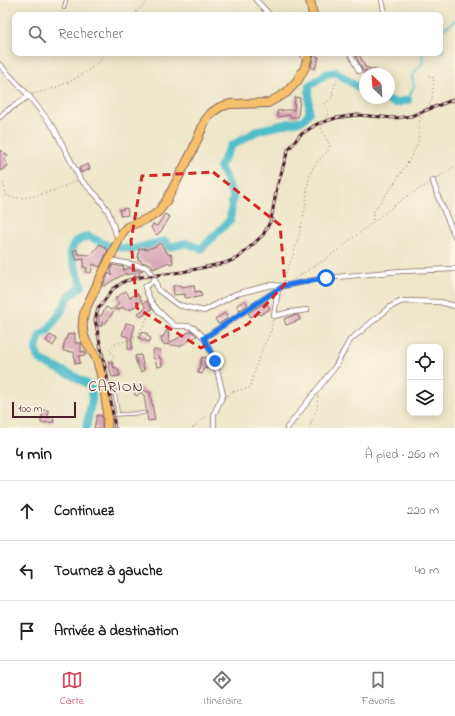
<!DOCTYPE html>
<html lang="fr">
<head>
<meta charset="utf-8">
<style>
  :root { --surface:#fff; --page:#f6f6f6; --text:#202124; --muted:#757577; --line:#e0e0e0; --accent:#d1495b }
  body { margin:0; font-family:"Indie Flower",sans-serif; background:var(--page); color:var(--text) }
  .controls { position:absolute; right:12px; bottom:12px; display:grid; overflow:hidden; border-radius:8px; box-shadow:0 2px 10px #0003 }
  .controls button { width:36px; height:36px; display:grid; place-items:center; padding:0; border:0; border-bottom:1px solid var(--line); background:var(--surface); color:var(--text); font:20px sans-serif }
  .compass { position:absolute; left:359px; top:68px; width:36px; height:36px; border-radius:50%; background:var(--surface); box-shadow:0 2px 10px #0003; rotate:335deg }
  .scale { position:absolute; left:12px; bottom:10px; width:64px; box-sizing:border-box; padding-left:4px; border:2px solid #4a1f2b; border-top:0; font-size:11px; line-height:14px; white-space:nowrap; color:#4a1f2b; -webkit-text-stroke:3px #fcf5e5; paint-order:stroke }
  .stop { position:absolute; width:12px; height:12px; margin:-9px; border:3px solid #1a73e8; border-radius:50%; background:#fff }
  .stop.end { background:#1a73e8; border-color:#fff; box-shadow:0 1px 4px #0008 }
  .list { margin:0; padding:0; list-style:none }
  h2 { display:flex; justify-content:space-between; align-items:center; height:52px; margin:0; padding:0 16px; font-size:17px }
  h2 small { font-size:13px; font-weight:400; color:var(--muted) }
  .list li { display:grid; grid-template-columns:26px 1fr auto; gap:12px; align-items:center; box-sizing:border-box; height:60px; padding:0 16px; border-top:1px solid var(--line) }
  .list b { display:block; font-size:15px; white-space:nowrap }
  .list em { font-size:13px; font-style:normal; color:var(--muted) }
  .icon { flex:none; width:22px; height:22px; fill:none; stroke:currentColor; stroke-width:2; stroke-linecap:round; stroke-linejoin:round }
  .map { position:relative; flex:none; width:455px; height:428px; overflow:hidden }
  .search { position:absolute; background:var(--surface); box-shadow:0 2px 10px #0003; left:12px; right:12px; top:12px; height:44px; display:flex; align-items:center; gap:10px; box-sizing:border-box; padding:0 14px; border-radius:8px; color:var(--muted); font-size:15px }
  .sheet { height:232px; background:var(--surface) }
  nav { display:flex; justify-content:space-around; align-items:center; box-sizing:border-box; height:56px; border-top:1px solid var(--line); background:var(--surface); font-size:11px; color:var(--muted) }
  nav a { display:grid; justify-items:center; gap:2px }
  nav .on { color:var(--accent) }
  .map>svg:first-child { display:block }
</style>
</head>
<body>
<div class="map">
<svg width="455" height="428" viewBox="0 0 455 428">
  <rect width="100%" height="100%" fill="#fcf5e5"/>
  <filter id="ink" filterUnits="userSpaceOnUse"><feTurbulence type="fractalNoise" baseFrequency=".025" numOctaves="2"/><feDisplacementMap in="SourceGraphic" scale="8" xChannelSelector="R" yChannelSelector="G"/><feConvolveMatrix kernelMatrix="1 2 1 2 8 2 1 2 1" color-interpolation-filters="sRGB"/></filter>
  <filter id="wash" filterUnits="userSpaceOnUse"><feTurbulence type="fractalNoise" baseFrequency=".012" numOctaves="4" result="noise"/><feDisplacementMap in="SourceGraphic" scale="16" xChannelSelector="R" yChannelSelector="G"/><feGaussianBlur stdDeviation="0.9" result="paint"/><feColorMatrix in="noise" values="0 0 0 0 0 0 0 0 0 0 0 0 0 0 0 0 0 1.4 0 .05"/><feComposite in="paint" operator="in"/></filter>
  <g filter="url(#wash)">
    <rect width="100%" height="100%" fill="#ede6c8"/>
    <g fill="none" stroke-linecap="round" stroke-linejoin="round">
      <path stroke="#51bdcb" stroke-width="1.5" d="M440,34C443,27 450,26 455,20
        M440,43L443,49V52H440
        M408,100L414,86L412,76L423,62L422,55L425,53"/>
      <path stroke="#51bdcb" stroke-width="8" d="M384,98L395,103L408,100
        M86,428L92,399V387L72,375L43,362L37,356L36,347L40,335L48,330L62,310L68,297L82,286L70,252L75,242L88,236L109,246L133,249L165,241L169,247L186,243L201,249L230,220L233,196L220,166L231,146L259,130L303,120L309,113V86L326,74L336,72L365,92"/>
    </g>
    <g id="blocks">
      <path fill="#d8a4b8" d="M355,53H358L365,67L376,70L375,74L365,70V76Z
        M314,55L319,57L315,69L311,67Z
        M295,97L300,98L298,117H290V115L278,117L277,111L286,110H294Z
        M0,150L4,154L6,153L8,156L4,159L8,166L0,171Z
        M88,164L90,169L81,173L79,168Z
        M127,208L128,215L121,216L119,210Z
        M165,214L170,217L162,230L157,235L151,228L153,224L157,226Z
        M160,243L169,255L171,254L173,263L170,264L169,262L153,269L151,264L141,262V260H138L139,249L145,248V250L156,246Z
        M100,244L108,250L100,267L93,264L91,273L86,272L87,268L83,267L84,259L77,260L73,251L76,249L78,254L91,255Z
        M113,265L124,267L123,270L130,268H133L131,270H143L139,272L140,276H135V273L126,275V273L107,284L105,286L103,285L109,273L112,276L111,269Z
        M180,285L181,287L194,285L195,292L200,291L202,296L193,298V297L185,298V294L174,295L173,286Z
        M126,291L130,298L137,293L142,301L130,310L129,308L126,310L123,307L118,311L116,308L105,324L102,322V326H98L99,315L101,316L106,307L111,310L119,304L115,298Z
        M245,300L248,305L240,310L237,305Z
        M147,301L152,309L141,317L138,313L146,308L143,303Z
        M266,302L270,309L260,315L259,313L251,317L248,313Z
        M225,313L228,318L218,324L215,319Z
        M298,315L300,320L286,325L284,319L292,316Z
        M126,323L135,325L131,341H132V349H128V337L122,335Z
        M168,328L169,343L191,331L197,336L180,346L163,344L160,337H163Z
        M142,332L148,334L147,336L151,338L149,342L139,338Z
        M72,333H75V343H81V352L85,351L86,355L79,356L80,363L75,364L74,352L63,351L64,344L68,334L72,335Z
        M50,335L57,339L53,346L46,341Z
        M153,350H160L159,358L161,359L162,366L157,367L155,359L153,358Z
        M141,355L144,370L141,372L137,364L135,356Z
        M202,357L207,358V361L210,360L213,367L203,369L202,374L198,373Z
        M112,361L114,368L116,367L117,369H118L120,376L112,377L108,362Z
        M138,386L147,392H150L155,420L148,421L144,395L140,392L137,396L134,394Z
        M43,410H48V418L53,417L54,422L41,423V417H42Z
        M97,415L102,416V428H94Z"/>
    </g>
  </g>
  <g filter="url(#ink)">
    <use href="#blocks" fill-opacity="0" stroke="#836562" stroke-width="1"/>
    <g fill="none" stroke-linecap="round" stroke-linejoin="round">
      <g stroke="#836562" stroke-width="4">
        <path id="lane" d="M64,8L66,0
          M113,383L118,414
          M108,415L144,413"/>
      </g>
      <g stroke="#836562" stroke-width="6">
        <path id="street" d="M256,0L270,15
          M382,0L385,15
          M302,53L307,60
          M350,53L359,71
          M0,65L29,96
          M0,117L5,112L29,96L54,128L80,179L98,197L108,211L118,239
          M433,181L438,197L455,236
          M109,260L146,267L154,276L158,290L178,305L204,311L236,294L271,285L283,286L326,278L401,271L455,269
          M155,280L145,287C150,305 161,314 175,326C191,325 194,326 204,338L283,286
          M278,289L274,316L291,312L307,310
          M204,338L215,361L223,395L214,414V428
          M287,428L335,367L350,340L390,307L402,301L440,302L455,306"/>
      </g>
      <g stroke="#836562" stroke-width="10">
        <path id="primary" d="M310,0L313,15
          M107,428C109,405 103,382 97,360C94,353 89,347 86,341C81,331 82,321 85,310L122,233L127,227L151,217L158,212L165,203L192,152L205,121L211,113L220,107L230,104L268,103L286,93L298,80L305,67L309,53"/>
      </g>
      <path stroke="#836562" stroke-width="1" stroke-dasharray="1 3" stroke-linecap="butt" d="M133,15L149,0
        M33,94C60,88 89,75 106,53
        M436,179L455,166
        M0,181L3,183L7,196C24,203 61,189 76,181
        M373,220V212L391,188L408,162L418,143L420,119L432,100L434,78L427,75
        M294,279L326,259L404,198L430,183
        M284,281C285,272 290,264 293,255C298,241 301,227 304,213C308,199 306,183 312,170C316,160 327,156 330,146L321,128L329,112L325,104L333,97L332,93L337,79
        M104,362L111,360L114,356L110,351V348L113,345L137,337L149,315L153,312
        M227,396L231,392L250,388L257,362L261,355L262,349L271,331L273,319
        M193,428L209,414
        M309,428L317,408L318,396"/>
      <use href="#lane" stroke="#fff" stroke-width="2.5"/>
      <use href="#street" stroke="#fff" stroke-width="4.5"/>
      <use href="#primary" stroke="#f6c06b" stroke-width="8"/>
      <g stroke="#4a1f2b" stroke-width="3">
        <path id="rail" d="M115,428L107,376L95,320L98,309L113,289L125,281L141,277L182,272L225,263L238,258L263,235L271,220L277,187L288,150L300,135L317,124L336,118L357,115L395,118L411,116L455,99"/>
      </g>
      <use href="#rail" stroke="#fcf5e5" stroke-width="1.5" stroke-dasharray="4.5" stroke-linecap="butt"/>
    </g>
  </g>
  <g fill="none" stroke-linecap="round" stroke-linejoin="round" filter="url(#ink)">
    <path stroke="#1a73e8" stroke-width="5" d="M215,361L204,338L283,286L326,278"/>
  </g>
  <path fill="none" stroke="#d62828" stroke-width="3" stroke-dasharray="8 5" stroke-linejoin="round" d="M213,172L280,225L285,284L248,324L201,348L137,308L131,241L142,176Z"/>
  <g text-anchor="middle" stroke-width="3.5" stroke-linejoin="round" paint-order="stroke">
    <g font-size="15" letter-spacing="1" fill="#4a1f2b" stroke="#fcf5e5">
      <text x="116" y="391">CARION</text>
    </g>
  </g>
</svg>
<div class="controls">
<button><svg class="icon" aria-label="locate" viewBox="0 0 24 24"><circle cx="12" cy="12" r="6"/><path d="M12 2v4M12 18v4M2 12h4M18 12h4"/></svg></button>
<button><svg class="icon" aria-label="layers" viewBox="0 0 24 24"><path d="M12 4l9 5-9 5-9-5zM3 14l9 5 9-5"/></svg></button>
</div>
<svg class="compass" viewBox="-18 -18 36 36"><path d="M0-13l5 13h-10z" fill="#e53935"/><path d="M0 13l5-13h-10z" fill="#757577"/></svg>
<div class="scale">100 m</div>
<div class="stop" style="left:326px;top:278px"></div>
<div class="stop end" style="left:215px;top:361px"></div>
<div class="search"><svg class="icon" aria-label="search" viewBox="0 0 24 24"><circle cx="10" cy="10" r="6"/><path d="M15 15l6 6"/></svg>Rechercher</div>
</div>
<section class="sheet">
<h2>4 min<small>À pied · 260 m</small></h2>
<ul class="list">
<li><svg class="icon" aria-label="ahead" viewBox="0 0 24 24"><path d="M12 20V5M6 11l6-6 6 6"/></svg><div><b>Continuez</b></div><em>220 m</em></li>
<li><svg class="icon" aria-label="left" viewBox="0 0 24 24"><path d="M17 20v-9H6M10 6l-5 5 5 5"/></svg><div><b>Tournez à gauche</b></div><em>40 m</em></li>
<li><svg class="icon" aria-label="arrive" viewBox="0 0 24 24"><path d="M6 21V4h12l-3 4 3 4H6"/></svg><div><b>Arrivée à destination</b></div></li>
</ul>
</section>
<nav>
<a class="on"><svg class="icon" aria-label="map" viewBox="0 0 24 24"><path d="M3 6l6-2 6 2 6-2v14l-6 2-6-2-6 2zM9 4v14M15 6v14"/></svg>Carte</a>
<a><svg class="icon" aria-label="directions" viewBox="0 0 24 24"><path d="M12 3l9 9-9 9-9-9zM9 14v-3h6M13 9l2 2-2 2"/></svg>Itinéraire</a>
<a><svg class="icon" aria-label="saved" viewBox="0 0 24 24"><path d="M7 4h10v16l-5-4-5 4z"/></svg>Favoris</a>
</nav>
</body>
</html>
